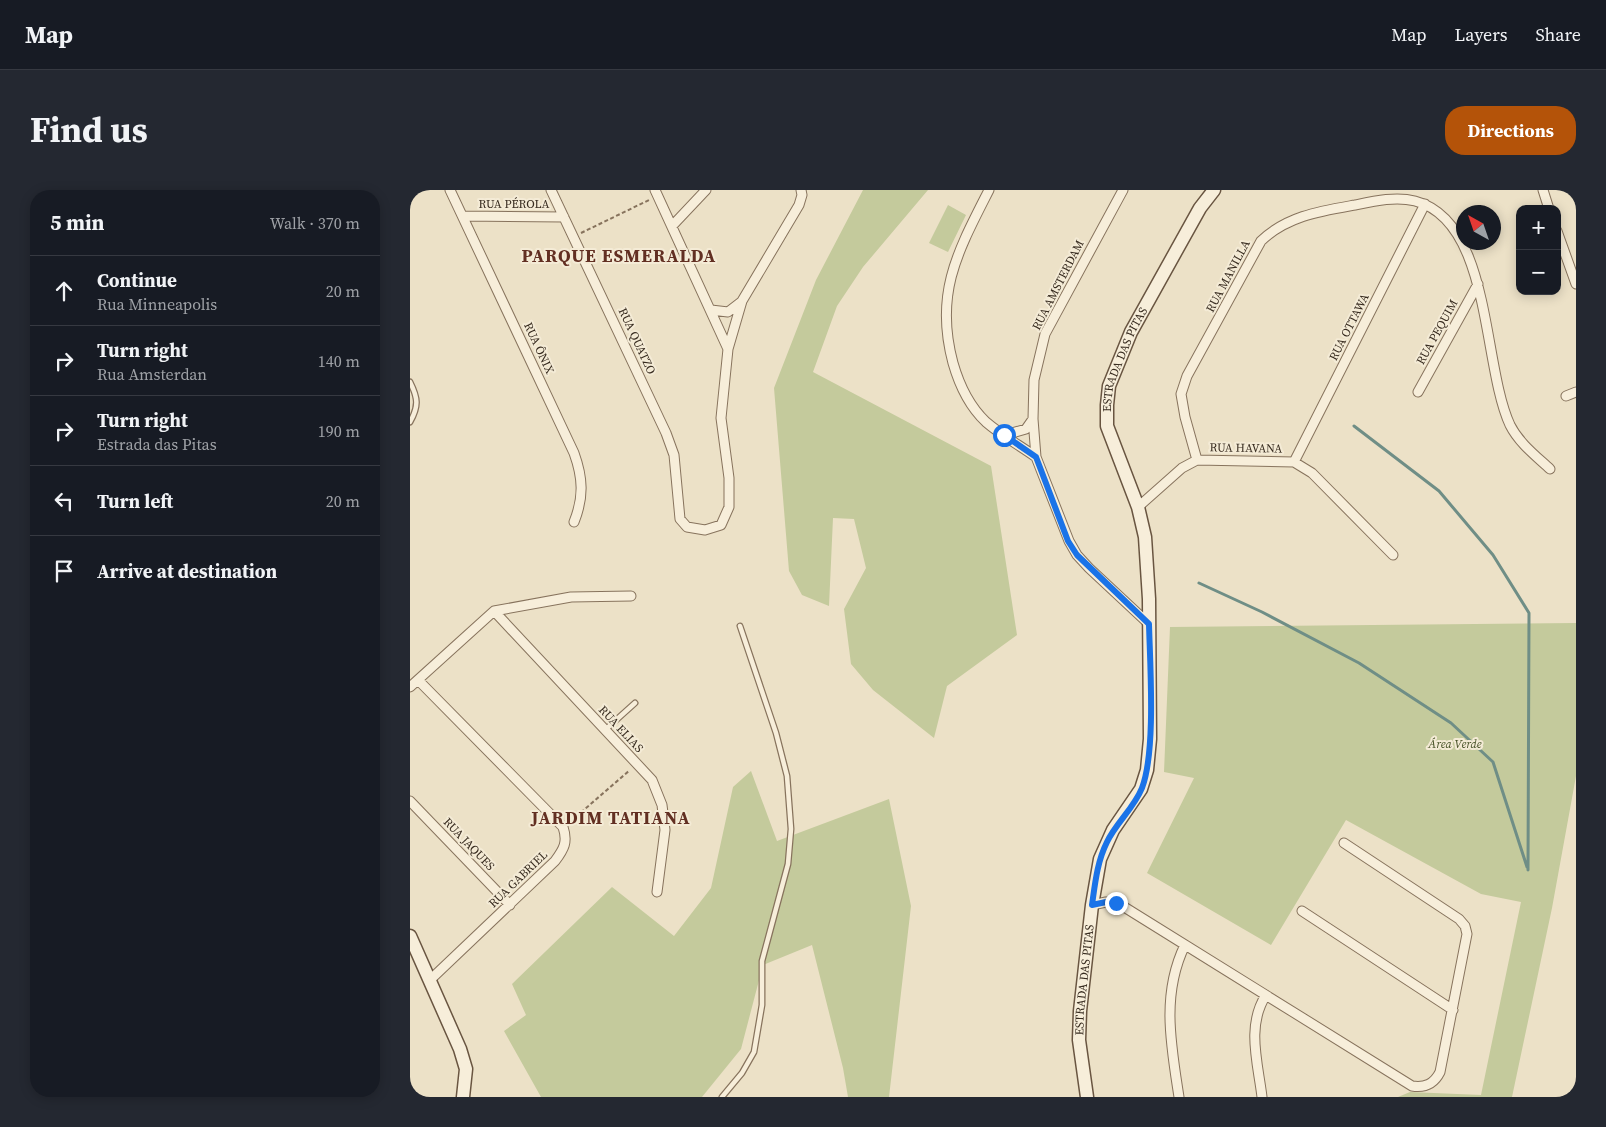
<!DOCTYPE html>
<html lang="en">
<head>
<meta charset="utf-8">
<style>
  :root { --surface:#171b24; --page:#242831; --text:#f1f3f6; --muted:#9ea1a6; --line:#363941; --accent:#b45309 }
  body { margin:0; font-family:"Source Serif 4",serif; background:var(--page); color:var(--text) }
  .controls { position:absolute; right:15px; top:15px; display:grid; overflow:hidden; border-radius:10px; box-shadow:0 2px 12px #0003 }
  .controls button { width:45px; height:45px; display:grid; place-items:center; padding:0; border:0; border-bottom:1px solid var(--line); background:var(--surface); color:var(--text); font:25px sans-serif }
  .compass { position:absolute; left:1046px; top:15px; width:45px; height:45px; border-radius:50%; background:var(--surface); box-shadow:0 2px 12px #0003; rotate:320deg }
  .stop { position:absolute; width:15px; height:15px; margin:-11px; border:4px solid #1a73e8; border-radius:50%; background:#fff }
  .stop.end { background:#1a73e8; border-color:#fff; box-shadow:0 1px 5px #0008 }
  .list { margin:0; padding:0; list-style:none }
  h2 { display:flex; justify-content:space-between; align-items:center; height:65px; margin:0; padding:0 20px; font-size:21px }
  h2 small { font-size:16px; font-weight:400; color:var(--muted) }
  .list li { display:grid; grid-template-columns:32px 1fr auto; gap:15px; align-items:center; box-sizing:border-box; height:70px; padding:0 20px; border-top:1px solid var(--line) }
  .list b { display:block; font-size:19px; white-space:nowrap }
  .list p { margin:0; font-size:16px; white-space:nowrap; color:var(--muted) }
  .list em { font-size:16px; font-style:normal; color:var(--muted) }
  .icon { flex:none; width:28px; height:28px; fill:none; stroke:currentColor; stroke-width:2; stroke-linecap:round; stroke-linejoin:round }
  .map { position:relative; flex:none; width:1166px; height:907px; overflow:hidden; border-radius:20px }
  header { display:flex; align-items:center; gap:30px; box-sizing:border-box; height:70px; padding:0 25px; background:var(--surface); border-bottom:1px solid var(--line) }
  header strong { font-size:24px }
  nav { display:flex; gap:28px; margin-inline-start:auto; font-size:18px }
  .intro { display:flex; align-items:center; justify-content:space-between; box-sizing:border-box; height:120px; padding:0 30px }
  h1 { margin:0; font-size:35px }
  .button { padding:12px 22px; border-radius:20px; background:var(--accent); color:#fff; font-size:18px; font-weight:700 }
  main { display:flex; gap:30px; padding:0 30px }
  aside { flex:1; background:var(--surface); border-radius:20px; box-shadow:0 2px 12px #0003 }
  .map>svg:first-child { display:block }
</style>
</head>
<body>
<header>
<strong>Map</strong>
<nav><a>Map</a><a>Layers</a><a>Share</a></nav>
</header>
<div class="intro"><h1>Find us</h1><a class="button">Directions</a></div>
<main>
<aside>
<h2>5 min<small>Walk · 370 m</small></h2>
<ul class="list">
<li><svg class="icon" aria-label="ahead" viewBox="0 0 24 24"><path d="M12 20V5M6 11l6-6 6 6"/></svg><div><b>Continue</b><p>Rua Minneapolis</p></div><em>20 m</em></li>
<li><svg class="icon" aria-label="right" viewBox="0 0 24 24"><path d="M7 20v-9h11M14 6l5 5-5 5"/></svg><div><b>Turn right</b><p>Rua Amsterdan</p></div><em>140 m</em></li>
<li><svg class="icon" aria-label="right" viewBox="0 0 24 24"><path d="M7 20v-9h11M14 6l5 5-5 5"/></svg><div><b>Turn right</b><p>Estrada das Pitas</p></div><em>190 m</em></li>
<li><svg class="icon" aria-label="left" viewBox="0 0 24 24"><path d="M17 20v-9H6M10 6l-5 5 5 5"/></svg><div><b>Turn left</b></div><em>20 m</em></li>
<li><svg class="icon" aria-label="arrive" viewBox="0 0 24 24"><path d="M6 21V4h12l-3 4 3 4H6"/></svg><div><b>Arrive at destination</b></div></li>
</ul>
</aside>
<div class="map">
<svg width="1166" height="907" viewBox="0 0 1166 907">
  <rect width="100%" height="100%" fill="#ece1c7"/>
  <path fill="#c4ca9c" d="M453,0H518L453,77L427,116L403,182L581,276L607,445L537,496L524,548L463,500L441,474L434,419L456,378L444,329L423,328L419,416L392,405L379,381L364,198L406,90Z
    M538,15L556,25L538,62L519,53Z
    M1166,433V586L1142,718L1102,907H988L1000,902L1071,905L1111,712L1071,704L936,630L861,755L737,683L784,588L754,582L760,437Z
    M341,581L367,651L479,609L501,716L479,907H438L433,878L402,755L353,775L331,859L292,907H131L94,841L116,825L102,794L202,697L264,746L301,698L323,597Z"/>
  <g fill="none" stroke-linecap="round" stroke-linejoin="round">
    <path stroke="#6f8e86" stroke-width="3" d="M944,236L1029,301L1083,365L1119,423L1118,680
      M789,393L852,422L949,473L1041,533L1083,572L1117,677"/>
    <g stroke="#87735d" stroke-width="7">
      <path id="service" d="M0,192C8,208 9,216 0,232
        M195,540L225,513
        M312,907L332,883L344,862L352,815V771L378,674L381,639L377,586L366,543L330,436"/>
    </g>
    <g stroke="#87735d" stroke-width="11">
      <path id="minor" d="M40,0L164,263C173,288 174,307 164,332
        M141,0L256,243L264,265L270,329L277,337L295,340L311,335L319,317V288L311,228L318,159L332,111L389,15L392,5L391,0
        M245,0L318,159
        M579,0C548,61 524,103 543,173C549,194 559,216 576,232C591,245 609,255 626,267
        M713,0L635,144L624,190L623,229L626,267L659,351L667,365L679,378L739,434
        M1133,0L1139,19
        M53,26L154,27
        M262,36L296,0
        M1147,41L1166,94
        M301,120L318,122L331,112
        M1008,202L1068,94
        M1156,206L1166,202
        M595,245L616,239L623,229
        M787,270L775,227L771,204L777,186L851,51C877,26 911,21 945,15C964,11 986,6 1005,11C1082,31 1072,175 1100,235C1109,253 1126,266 1140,279
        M884,272L1015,14
        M728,317L772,278L787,270L884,272L902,283L983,365
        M84,421L242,590L252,615L255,640L247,702
        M9,491L153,637C158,652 154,659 145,671L20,790
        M0,497L84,421L161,407L221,406
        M0,611L100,715
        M682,715L696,712L711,715L1002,896C1015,898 1024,894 1030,882L1057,744L1055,736L1049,729L934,653
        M892,721L1043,820
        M769,907C761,855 751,804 775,755
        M852,907C848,873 836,836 856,805"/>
    </g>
    <g stroke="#695541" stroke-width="15">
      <g id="secondary">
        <path d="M0,746L50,859L56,879L53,907"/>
        <path id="s1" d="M677,907L669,850L670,821L682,715L690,669L703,640L731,599L737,580L740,549L739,409L735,347L728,317L697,236V215L699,196L721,142L790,18L804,0"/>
      </g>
    </g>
    <path stroke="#87735d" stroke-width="2" stroke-dasharray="4 2.5" stroke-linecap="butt" d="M171,43L239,10
      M161,631L220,580"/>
    <use href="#service" stroke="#f7eeda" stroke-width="4.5"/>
    <use href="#minor" stroke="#f7eeda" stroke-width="9"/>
    <use href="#secondary" stroke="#f7eeda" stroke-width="12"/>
  </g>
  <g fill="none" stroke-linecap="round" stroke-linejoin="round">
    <path stroke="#1a73e8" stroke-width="6" d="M594,245L626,267L658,351L667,365L739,434C740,475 746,561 732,598C724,618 706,633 697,652C687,672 685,694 682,715L696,712L706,713"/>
  </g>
  <g text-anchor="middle" stroke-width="4" stroke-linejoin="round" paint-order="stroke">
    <g font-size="12" fill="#382c20" stroke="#f4ebd6">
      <text x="104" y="18">RUA PÉROLA</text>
      <text transform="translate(818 86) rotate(-62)" y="4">RUA MANILLA</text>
      <text transform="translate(648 95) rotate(-63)" y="4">RUA AMSTERDAM</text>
      <text transform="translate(939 137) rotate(-63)" y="4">RUA OTTAWA</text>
      <text transform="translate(1027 142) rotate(-61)" y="4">RUA PEQUIM</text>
      <text transform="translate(227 151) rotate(65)" y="4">RUA QUATZO</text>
      <text transform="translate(129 158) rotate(65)" y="4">RUA ÔNIX</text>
      <text dy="4" stroke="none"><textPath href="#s1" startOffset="762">ESTRADA DAS PITAS</textPath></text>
      <text transform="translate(836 258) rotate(1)" y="4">RUA HAVANA</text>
      <text transform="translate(211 539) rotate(47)" y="4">RUA ELIAS</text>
      <text transform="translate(59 654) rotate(46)" y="4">RUA JAQUES</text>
      <text transform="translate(108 689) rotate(-44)" y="4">RUA GABRIEL</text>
      <text dy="4" stroke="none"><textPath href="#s1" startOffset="118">ESTRADA DAS PITAS</textPath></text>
    </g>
    <g font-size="12" font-style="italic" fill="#485328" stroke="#f4ebd6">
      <text x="1045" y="558">Área Verde</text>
    </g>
    <g font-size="18" font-weight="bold" letter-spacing="1" fill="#622f22" stroke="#f4ebd6">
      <text x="209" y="72">PARQUE ESMERALDA</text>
      <text x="201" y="634">JARDIM TATIANA</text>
    </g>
  </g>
</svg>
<div class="controls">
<button>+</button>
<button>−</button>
</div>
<svg class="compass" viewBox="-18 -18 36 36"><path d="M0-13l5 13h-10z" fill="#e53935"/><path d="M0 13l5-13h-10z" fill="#9ea1a6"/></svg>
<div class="stop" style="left:594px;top:245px"></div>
<div class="stop end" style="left:706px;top:713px"></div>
</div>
</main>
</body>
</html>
